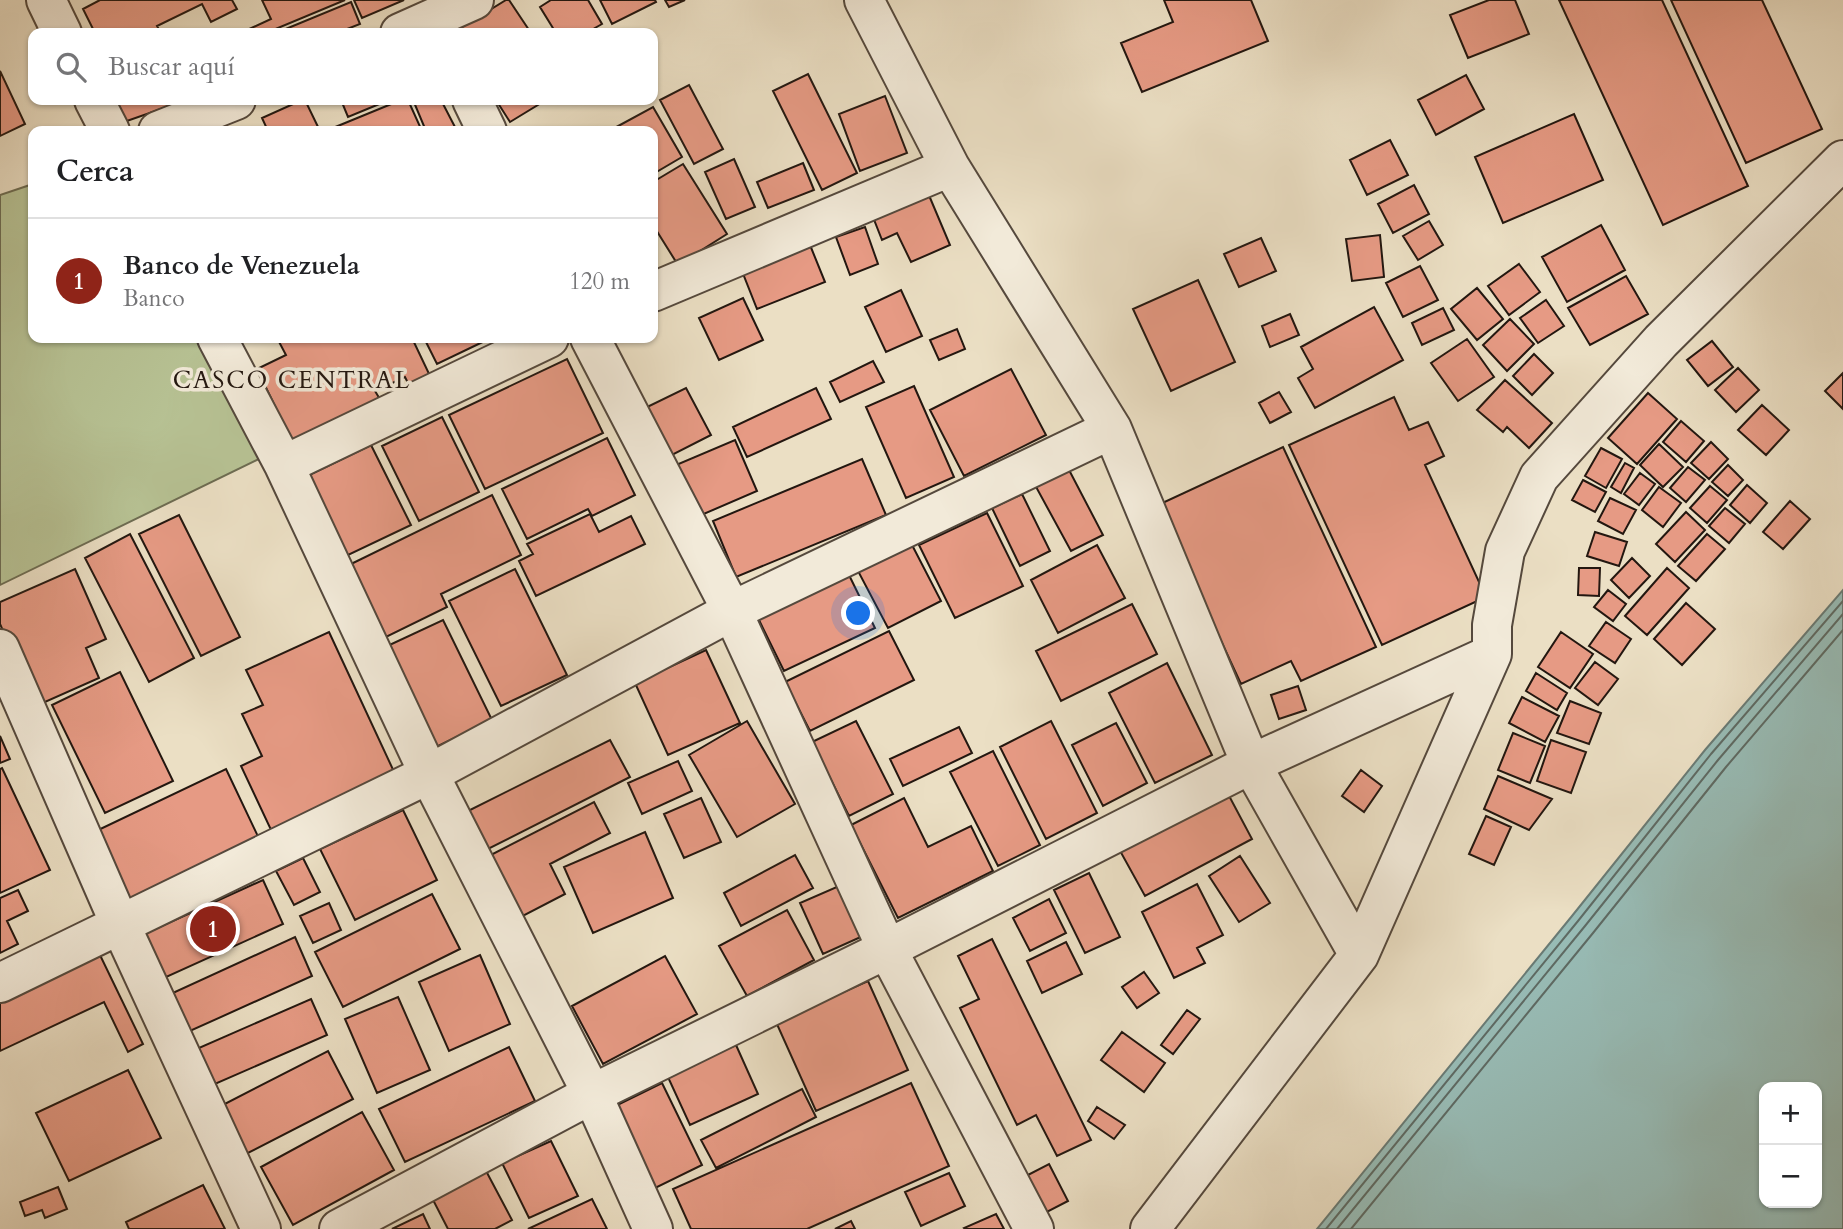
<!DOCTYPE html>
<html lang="es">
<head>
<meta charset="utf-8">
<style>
  :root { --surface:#fff; --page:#f6f6f6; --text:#202124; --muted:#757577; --line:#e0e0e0; --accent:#8f2418 }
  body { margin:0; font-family:Cardo,serif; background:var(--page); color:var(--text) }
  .controls { position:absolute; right:21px; bottom:21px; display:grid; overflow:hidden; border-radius:14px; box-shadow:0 2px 5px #0004 }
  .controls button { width:63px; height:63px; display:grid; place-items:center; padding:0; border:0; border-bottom:2px solid var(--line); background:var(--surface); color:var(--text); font:35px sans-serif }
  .you { position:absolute; left:859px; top:614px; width:24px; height:24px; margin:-18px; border:5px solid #fff; border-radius:50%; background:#1a73e8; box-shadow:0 0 0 10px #1a73e833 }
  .badge { display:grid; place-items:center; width:46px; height:46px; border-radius:50%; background:var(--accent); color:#fff; font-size:23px; font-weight:700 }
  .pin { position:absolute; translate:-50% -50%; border:4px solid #fff; box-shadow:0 2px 7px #0006 }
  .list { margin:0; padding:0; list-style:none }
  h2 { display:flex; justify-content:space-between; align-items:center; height:91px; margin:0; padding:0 28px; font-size:30px }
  h2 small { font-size:23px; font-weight:400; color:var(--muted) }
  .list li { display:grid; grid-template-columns:46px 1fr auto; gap:21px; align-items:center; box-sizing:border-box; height:126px; padding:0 28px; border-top:2px solid var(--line) }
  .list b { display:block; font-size:26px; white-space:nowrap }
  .list p { margin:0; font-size:23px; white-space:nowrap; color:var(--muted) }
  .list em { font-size:23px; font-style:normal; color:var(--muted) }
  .icon { flex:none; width:38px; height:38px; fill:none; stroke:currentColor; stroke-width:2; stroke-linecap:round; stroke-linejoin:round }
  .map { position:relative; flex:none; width:1843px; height:1229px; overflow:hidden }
  .search { position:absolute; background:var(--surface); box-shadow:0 2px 5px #0004; left:28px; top:28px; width:630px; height:77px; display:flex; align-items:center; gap:18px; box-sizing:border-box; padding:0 24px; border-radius:14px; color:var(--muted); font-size:26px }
  .panel { position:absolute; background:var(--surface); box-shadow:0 2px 5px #0004; left:28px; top:126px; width:630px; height:217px; border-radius:14px }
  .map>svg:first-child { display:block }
</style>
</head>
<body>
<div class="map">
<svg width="1843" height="1229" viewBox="0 0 1843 1229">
  <rect width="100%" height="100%" fill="#ebdfc4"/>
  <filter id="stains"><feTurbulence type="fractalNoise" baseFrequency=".00286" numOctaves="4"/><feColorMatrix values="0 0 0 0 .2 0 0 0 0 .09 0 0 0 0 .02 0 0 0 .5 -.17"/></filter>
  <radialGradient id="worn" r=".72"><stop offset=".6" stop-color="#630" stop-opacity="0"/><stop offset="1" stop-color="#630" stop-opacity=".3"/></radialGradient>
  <path fill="#b7c294" stroke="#6d6c52" stroke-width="2" d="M33,184V338H205L263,457L0,585V195Z"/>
  <path fill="#98bcb6" stroke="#697a74" stroke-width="2" fill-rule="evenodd" d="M1843,590V1229H1317L1572,916L1705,750ZM1764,1087H1817V1203H1764Z"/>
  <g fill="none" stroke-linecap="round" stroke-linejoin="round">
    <path stroke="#5e6a63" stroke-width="2" d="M1326,1229L1578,921L1711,754L1843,601
      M1337,1229L1585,926L1718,760L1843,614
      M1351,1229L1593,933L1726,767L1843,630"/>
  </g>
  <path fill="#e69a84" stroke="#231710" stroke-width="2" d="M100,0H232L237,9L211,22L202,4L157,26L161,33H95L83,9Z
    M262,0H345L266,33H249L247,30L271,19Z
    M354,0H404L362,18Z
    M506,0H509L531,33H462L459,29Z
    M551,0H588L602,24L586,33H556L540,7Z
    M600,0H655L656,2L612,24Z
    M665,0H685L669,7Z
    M1164,0H1251L1268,41L1142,92L1121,43L1173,22Z
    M1489,0H1515L1529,34L1468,58L1450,15Z
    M1559,0H1662L1748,186L1663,225Z
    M1671,0H1762L1822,129L1746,163Z
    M351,2L360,24L337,33H276Z
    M0,71L25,124L0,136Z
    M808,74L857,173L822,190L773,91Z
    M1466,75L1484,109L1436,135L1418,100Z
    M689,85L723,149L694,164L660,100Z
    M885,96L907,153L860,171L839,114Z
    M115,100H187L124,122Z
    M302,100H305L320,131H268L262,118Z
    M341,100H389L348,117Z
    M401,100H408L422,131H328V130Z
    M413,100H441L456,129L451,131H426Z
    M496,100H546L510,122Z
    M653,107L682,157L653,174V131H609Z
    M1574,114L1603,180L1503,223L1475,157Z
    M1390,140L1408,175L1367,195L1350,160Z
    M734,159L755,207L726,219L705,172Z
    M803,163L814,190L768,208L757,182Z
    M683,164L727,234L678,265L653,225V182Z
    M1414,185L1429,214L1393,233L1378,204Z
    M928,193L950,245L911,262L897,233L882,240L873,217Z
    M1429,221L1443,245L1418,260L1403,236Z
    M1601,225L1625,270L1567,302L1542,257Z
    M865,227L878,264L850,275L836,237Z
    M1380,235L1384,277L1352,281L1346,239Z
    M1261,238L1276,271L1239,287L1224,254Z
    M810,245L825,282L757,309L742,271Z
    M1519,264L1540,292L1509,315L1488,286Z
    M1420,266L1438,300L1403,317L1386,283Z
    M1626,276L1648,314L1590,345L1568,308Z
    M1198,280L1235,362L1171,391L1133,309Z
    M1477,288L1503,319L1477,340L1451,309Z
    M901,290L922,336L886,352L865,307Z
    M743,298L763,340L719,360L699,318Z
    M1546,300L1564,326L1538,343L1520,318Z
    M1374,307L1403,360L1315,408L1298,378L1313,369L1301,347Z
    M1443,308L1454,330L1422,345L1412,323Z
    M1290,314L1299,335L1270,347L1262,326Z
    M1510,319L1534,344L1507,371L1483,345Z
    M957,329L965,349L939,360L930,340Z
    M277,338H412L431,378L410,387L405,377L375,391L381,401L293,444L257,369L286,355Z
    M424,338H491L437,364Z
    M1467,339L1494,377L1458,401L1431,363Z
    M1712,341L1733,367L1708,386L1687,360Z
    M1534,354L1553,373L1532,395L1513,376Z
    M567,359L603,433L485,489L449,415Z
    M873,361L884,382L840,402L830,382Z
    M1738,368L1759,390L1736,412L1715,390Z
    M1011,369L1046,435L964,476L930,410Z
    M1843,373V409L1825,391Z
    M1505,380L1552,423L1529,448L1507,427L1503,432L1477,410Z
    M914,386L954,477L906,498L866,407Z
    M686,388L711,435L666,458L641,410Z
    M816,388L831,419L747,457L733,427Z
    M1279,392L1291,412L1270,423L1259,403Z
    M1648,393L1677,419L1637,464L1608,438Z
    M1394,397L1409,430L1428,422L1444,456L1425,465L1486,597L1382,645L1289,445Z
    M1762,405L1789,430L1766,455L1738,430Z
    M442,417L479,492L419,521L382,446Z
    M1681,421L1704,441L1686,462L1663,442Z
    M607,438L635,495L592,516L588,509L527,539L502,489Z
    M735,440L757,491L692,519L669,468Z
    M1711,442L1728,459L1709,479L1691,463Z
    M1659,444L1683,467L1663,487L1640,465Z
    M371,445L411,525L346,556L307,476Z
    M1283,447L1376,647L1301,681L1291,661L1241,684L1158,505Z
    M1601,448L1622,459L1606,488L1585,476Z
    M862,459L886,515L736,577L713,521Z
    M1625,463L1634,468L1621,493L1611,487Z
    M1728,465L1743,480L1728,496L1712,482Z
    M1688,467L1705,480L1686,502L1670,488Z
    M1068,468L1103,535L1071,551L1035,485Z
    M1640,473L1655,484L1639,505L1624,494Z
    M1583,480L1606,492L1595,512L1572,500Z
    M1747,485L1767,503L1750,523L1730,505Z
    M1710,486L1727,500L1707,523L1690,508Z
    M1659,487L1681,503L1663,527L1642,510Z
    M1022,494L1050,551L1020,566L992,508Z
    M492,495L521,555L441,594L447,607L386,637L351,564Z
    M1610,498L1636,510L1623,534L1598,521Z
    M1790,501L1810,519L1783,549L1763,532Z
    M1725,508L1745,524L1729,543L1709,526Z
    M1686,512L1705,530L1675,562L1656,544Z
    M987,513L1023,586L955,618L919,545Z
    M590,514L599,532L631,516L645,544L536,596L519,561L533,554L527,544Z
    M179,515L240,637L201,656L139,534Z
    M1595,532L1627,542L1619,566L1587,556Z
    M130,534L194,658L149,682L85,558Z
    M1707,534L1725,549L1696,581L1678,566Z
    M911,543L941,601L888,628L858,571Z
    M1097,545L1125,598L1058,633L1031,580Z
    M1632,558L1650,576L1629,598L1611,580Z
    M1579,568H1600L1599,596L1578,595Z
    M1667,568L1689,588L1647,635L1625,616Z
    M75,569L106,639L86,648L99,678L36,706L0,624V602Z
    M515,569L567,675L501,706L449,601Z
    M848,573L875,628L784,671L757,616Z
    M1608,590L1626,604L1613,621L1594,607Z
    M1686,603L1715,629L1682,665L1654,639Z
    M1132,604L1157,654L1061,701L1036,651Z
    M443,620L492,720L432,749L383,648Z
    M1606,622L1631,639L1615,663L1589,646Z
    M889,631L914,680L810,731L785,682Z
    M329,632L396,776L272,832L241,766L262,756L242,714L263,705L246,670Z
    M1561,632L1593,654L1570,688L1538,667Z
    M706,650L740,723L668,755L635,683Z
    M1595,662L1618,679L1598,705L1575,688Z
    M1167,663L1212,755L1155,783L1109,693Z
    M120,672L173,781L105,813L52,705Z
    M1536,673L1567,693L1557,710L1526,691Z
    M1298,686L1306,710L1279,719L1271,695Z
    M1522,697L1559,716L1545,742L1509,723Z
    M1570,701L1601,713L1589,744L1557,733Z
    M747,721L795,804L737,837L689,755Z
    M856,721L893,794L849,816L812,742Z
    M1051,721L1097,813L1046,839L1000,747Z
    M1116,723L1147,783L1103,806L1072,745Z
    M959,727L972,753L903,786L890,759Z
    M1513,733L1545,746L1530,783L1498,770Z
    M0,736L10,759L0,763Z
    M610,740L630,777L486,850L466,812Z
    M1551,740L1586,752L1571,793L1537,781Z
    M993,751L1040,845L998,866L950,772Z
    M678,761L692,791L642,814L628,783Z
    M2,768L50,870L0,893V769Z
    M226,769L263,847L132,909L94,832Z
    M1361,770L1382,786L1364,812L1342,796Z
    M1498,776L1552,799L1529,830L1484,809Z
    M1227,792L1252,839L1145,896L1119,849Z
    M701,798L721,842L684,858L664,814Z
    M904,798L928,847L971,826L993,871L898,918L851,825Z
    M594,802L610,833L550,864L565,894L517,919L485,858Z
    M403,810L437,880L355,920L320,849Z
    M1486,816L1511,827L1494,865L1469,854Z
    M645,832L673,898L593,933L564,867Z
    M795,855L813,888L741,926L724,893Z
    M1240,856L1270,903L1239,922L1209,876Z
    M303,858L320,892L294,905L276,871Z
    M1089,873L1120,937L1085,953L1054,890Z
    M263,880L283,924L164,978L144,934Z
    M1197,884L1223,935L1197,948L1205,963L1174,978L1142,912Z
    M839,886L863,936L823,954L800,903Z
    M18,890L28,911L7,921L18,944L0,953V898Z
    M432,894L460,949L343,1007L315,952Z
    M1049,899L1066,933L1030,951L1013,918Z
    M329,903L341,930L313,943L300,916Z
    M787,910L814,960L747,996L719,946Z
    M295,937L312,976L181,1035L164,997Z
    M992,939L1091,1140L1057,1156L1036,1115L1017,1125L960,1008L979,999L958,956Z
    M1066,942L1082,974L1042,993L1027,961Z
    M99,953L143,1044L128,1052L104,1002L0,1051V1000Z
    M480,955L510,1024L449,1051L419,982Z
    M665,956L697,1014L603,1064L572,1006Z
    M1144,972L1159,993L1137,1008L1122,987Z
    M868,981L908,1070L816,1111L776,1022Z
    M398,997L430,1070L377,1093L345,1019Z
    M311,999L327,1035L208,1087L192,1051Z
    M1187,1010L1200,1019L1173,1054L1161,1045Z
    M1122,1032L1165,1063L1144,1092L1101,1060Z
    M736,1045L758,1094L690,1125L667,1075Z
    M509,1047L535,1101L405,1162L379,1109Z
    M328,1051L353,1099L240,1157L215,1109Z
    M128,1070L161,1138L69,1181L36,1113Z
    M662,1083L702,1165L645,1193L605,1111Z
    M911,1083L949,1166L807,1229H691L673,1189Z
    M802,1089L816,1117L716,1168L701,1140Z
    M1097,1107L1125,1125L1114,1139L1088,1121Z
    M362,1112L394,1170L293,1225L261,1167Z
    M551,1141L578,1196L529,1218L502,1163Z
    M1049,1164L1068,1201L1043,1214L1024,1177Z
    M485,1169L512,1220L495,1229H448L431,1196Z
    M949,1173L965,1206L921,1226L905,1192Z
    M203,1185L225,1229H129L126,1222Z
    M58,1187L67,1209L45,1218L42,1210L25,1216L20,1202Z
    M592,1199L607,1229H528Z
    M423,1214L430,1229H392Z
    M996,1214L1004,1229H965L964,1228Z
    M851,1221L855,1229H835Z"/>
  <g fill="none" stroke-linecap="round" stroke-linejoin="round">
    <g stroke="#55493d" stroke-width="42">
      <path id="minor" d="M46,0L62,33
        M864,0L950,167L1112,429L1251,764L1359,955
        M400,33L474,0
        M94,100L110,131
        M472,100L487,131
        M158,131L236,100
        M653,292L950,167
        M217,338L284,465L429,774L592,1094L653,1229
        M590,338L732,611L887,949L1034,1229
        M284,465L549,338
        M0,649L120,924L261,1229
        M0,983L429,774L732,611L1112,429
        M339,1229L592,1094L887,949L1251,764L1492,654
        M1150,1229L1359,955L1492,654V625L1505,551L1539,477L1661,341L1843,160"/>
    </g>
    <use href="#minor" stroke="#f2ead9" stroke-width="38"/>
  </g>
  <g text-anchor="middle" stroke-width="7" stroke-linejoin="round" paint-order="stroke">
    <g font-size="24" letter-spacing="2" fill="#231710" stroke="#f2ead9">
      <text x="292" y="388">CASCO CENTRAL</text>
    </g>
  </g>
  <rect width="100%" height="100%" filter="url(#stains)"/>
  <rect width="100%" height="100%" fill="url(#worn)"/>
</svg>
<div class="controls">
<button>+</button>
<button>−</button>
</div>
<div class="you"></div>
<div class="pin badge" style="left:213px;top:929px">1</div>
<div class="search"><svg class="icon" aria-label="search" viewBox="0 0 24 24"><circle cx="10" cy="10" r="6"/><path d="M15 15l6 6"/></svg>Buscar aquí</div>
<section class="panel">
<h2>Cerca<small></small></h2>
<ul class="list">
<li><span class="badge">1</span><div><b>Banco de Venezuela</b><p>Banco</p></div><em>120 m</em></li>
</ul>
</section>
</div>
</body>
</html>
